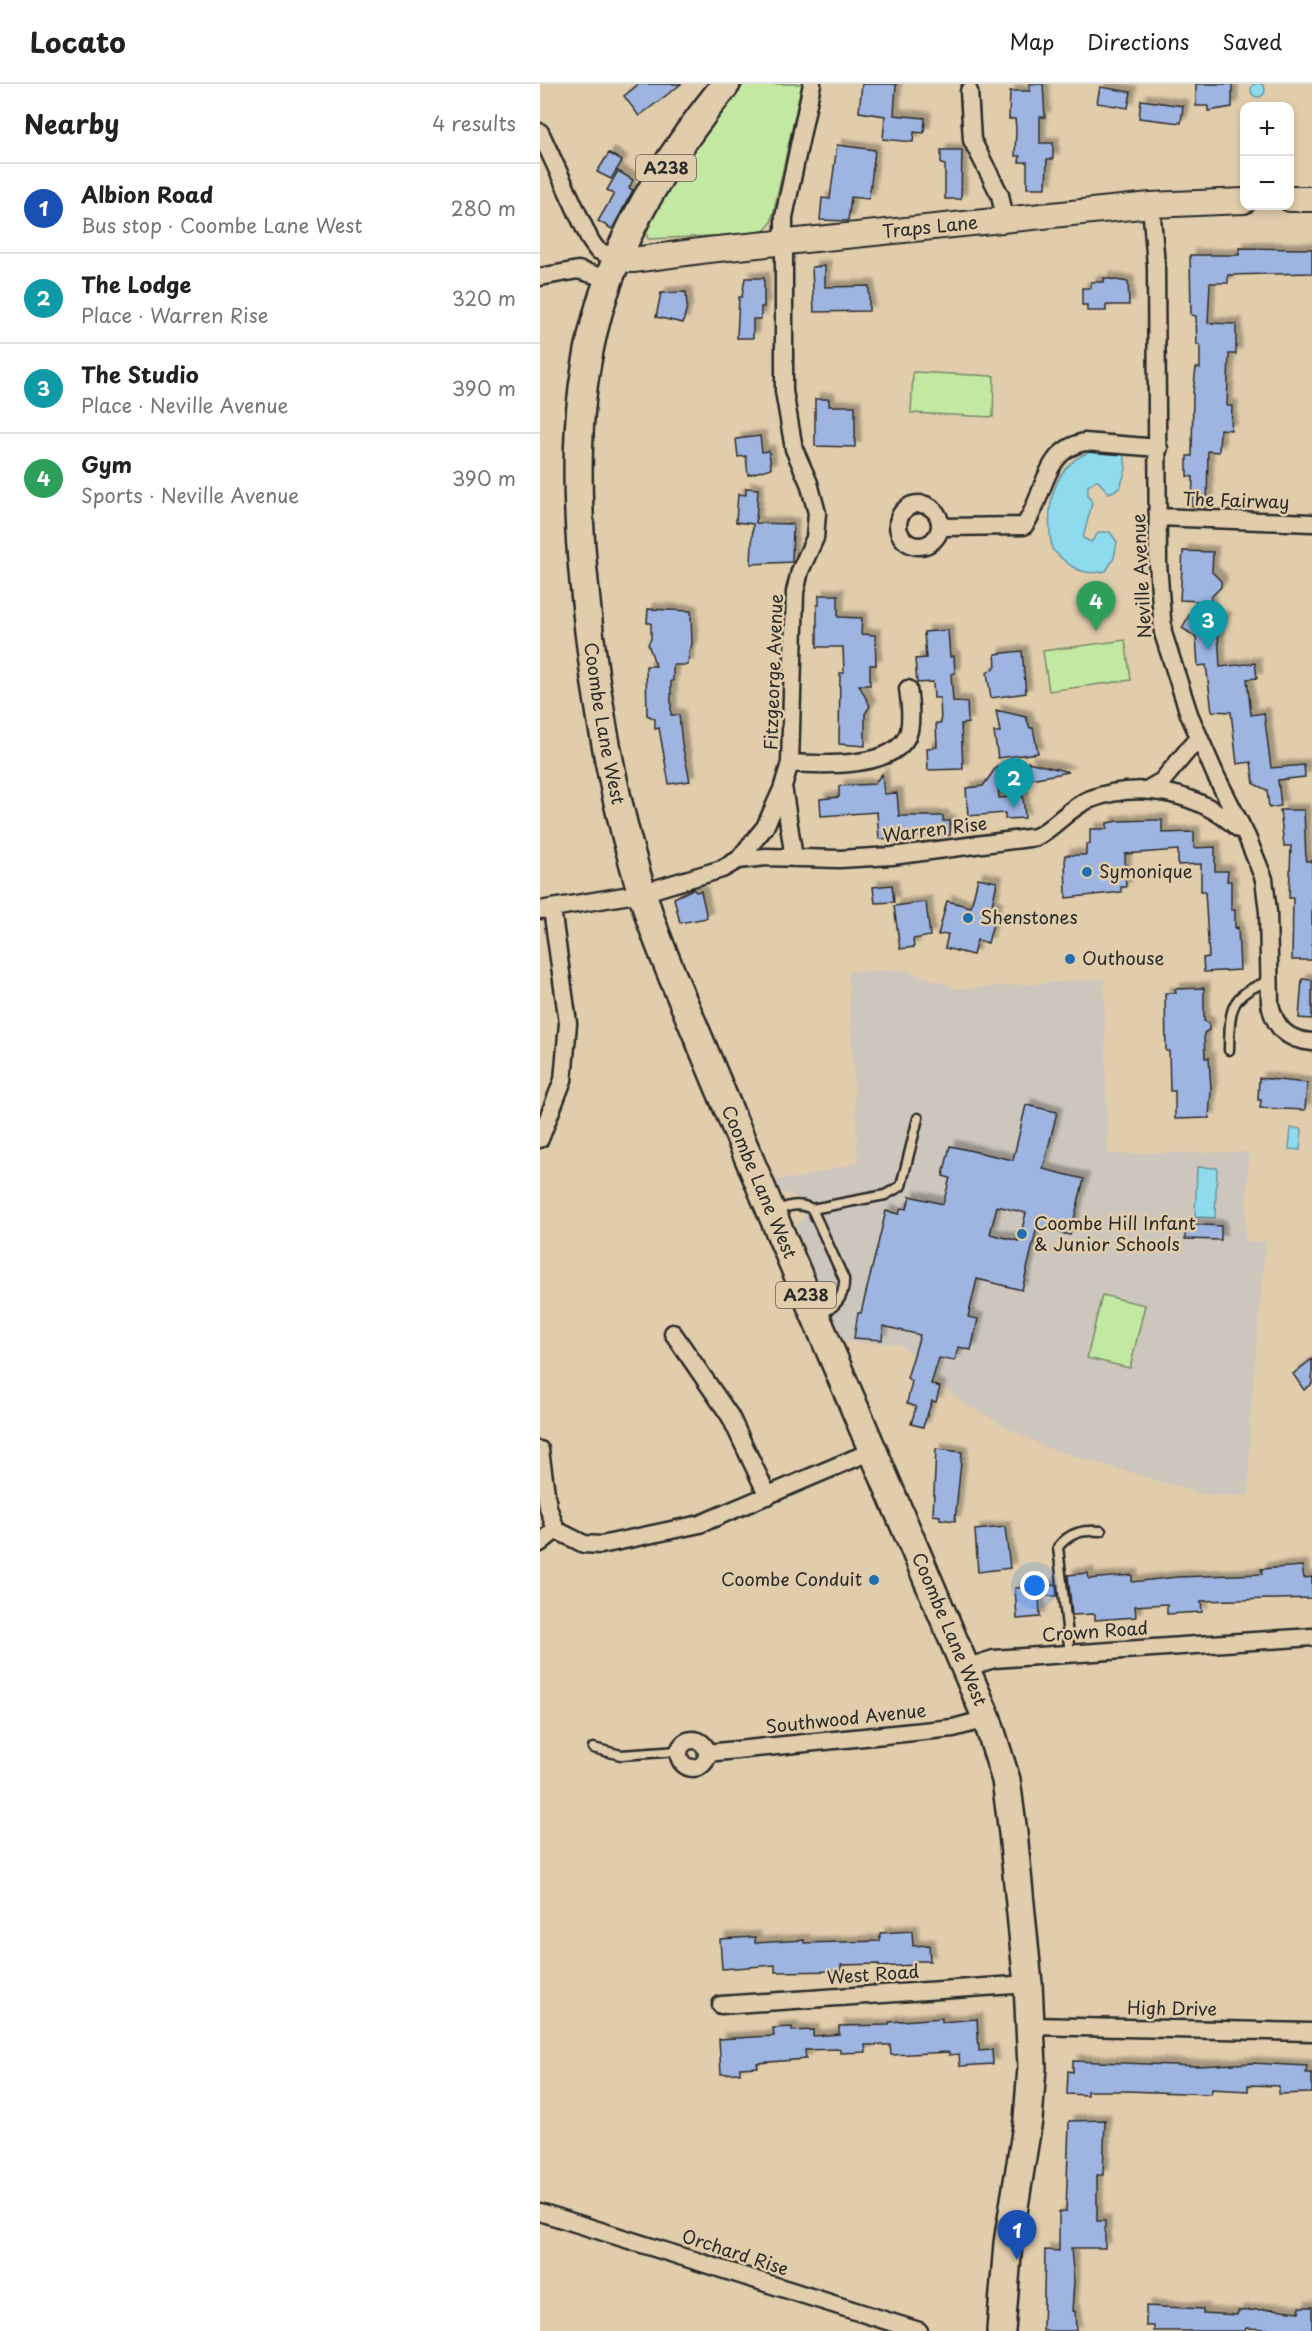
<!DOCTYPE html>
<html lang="en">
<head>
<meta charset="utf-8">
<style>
  :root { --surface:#fff; --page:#f2f2f2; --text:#202124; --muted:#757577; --line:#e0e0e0; --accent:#1f6fb2 }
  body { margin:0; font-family:"Playpen Sans",sans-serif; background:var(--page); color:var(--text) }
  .controls { position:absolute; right:18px; top:18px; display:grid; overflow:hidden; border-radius:12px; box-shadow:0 3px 9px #0003 }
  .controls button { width:54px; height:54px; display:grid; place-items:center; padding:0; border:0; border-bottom:2px solid var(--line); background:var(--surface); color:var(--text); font:30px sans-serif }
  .you { position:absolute; left:495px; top:1502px; width:21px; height:21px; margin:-15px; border:4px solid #fff; border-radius:50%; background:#1a73e8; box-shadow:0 0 0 9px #1a73e833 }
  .badge { display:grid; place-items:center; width:39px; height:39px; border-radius:50%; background:var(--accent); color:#fff; font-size:20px; font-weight:700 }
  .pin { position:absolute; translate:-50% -50px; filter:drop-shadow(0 2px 3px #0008) }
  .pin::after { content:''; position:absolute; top:32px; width:21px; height:18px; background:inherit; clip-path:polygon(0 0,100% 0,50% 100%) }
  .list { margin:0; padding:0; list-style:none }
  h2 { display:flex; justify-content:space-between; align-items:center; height:78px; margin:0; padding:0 24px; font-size:26px }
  h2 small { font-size:20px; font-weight:400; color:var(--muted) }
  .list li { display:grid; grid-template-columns:39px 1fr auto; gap:18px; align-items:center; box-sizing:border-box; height:90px; padding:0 24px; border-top:2px solid var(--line) }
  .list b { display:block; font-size:22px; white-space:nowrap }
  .list p { margin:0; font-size:20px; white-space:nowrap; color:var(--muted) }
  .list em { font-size:20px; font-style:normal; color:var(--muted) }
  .map { position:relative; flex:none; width:772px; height:2247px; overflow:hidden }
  header { display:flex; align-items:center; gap:36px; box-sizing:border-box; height:84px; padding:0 30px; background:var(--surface); border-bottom:2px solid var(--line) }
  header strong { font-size:28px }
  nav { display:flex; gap:33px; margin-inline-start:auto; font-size:21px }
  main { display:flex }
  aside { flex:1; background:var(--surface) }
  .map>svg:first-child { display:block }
</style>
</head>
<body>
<header>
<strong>Locato</strong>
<nav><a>Map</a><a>Directions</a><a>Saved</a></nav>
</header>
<main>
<aside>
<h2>Nearby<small>4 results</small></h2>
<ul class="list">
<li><span class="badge" style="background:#1a4fb4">1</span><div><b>Albion Road</b><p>Bus stop · Coombe Lane West</p></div><em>280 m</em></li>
<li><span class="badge" style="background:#0f9aa8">2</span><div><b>The Lodge</b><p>Place · Warren Rise</p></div><em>320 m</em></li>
<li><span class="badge" style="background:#0f9aa8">3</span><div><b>The Studio</b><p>Place · Neville Avenue</p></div><em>390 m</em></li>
<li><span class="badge" style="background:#2e9e5b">4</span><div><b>Gym</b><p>Sports · Neville Avenue</p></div><em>390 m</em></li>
</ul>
</aside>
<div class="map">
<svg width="772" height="2247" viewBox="0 0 772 2247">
  <defs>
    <filter id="shadow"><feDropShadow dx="5.5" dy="-5.5" stdDeviation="1.5" flood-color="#0004"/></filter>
  </defs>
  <rect width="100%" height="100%" fill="#e1cdac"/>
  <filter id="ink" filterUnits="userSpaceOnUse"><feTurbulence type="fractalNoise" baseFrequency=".0167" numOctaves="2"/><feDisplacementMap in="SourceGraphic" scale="12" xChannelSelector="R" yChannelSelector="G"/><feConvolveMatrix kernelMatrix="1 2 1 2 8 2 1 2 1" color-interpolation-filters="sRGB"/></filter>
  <g filter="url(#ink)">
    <path fill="#cdc6bc" d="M363,886L419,905L564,895L568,1070L709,1068L705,1157L726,1158L710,1334L709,1412L667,1411L504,1363L428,1322L398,1299L360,1260L303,1258L256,1143L266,1128L261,1115L239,1106L236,1097L253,1093L254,1095L318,1078L308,888Z"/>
    <path fill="#c2e8a2" stroke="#768a66" stroke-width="1.5" d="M204,0H262L231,139L225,146L216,150L108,155C97,134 187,21 204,0Z
      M373,288L454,292L453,333L371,329Z
      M585,556L591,596L509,607L503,567Z
      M562,1211L605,1221L590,1284L547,1274Z"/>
    <path fill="#8fdbee" stroke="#6795a0" stroke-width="1.5" d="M711 6a7 7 0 1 1 14 0a7 7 0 1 1-14 0Z
      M556,366L584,369L586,385L580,404L569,409L557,396L548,402V411L552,419L543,454L551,458L559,448H570L577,458L574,474L566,487C543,493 529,483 512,465C505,425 511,378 556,366Z
      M751,1044L762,1045L760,1066L749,1065Z
      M657,1083L677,1084L675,1134L655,1133Z"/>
    <path fill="#9eb5e2" stroke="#2b2b2b" stroke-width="1.5" fill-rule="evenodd" filter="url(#shadow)" d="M99,0H141L99,32L84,12Z
      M322,0H356L354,31L385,34L384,49L374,48L373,58L343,55L345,32L319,28Z
      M489,0H503L505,33H500V59H513V75H507L506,104H487V78H479L480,72H475L476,44L475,35H469L470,7H490Z
      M656,0H692V23L668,27V22H656Z
      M560,3L591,8L588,24L557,19Z
      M601,16L643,22L641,39L599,34Z
      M297,61L335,66L329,115L311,113L308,137L280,136L282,114L290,115Z
      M401,66H422L421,115H405V81L401,80Z
      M69,69L82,77L71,95L57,88Z
      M78,87L93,96L89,104L93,106L72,145L58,137L74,110L67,106Z
      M699,164L772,165V189L688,191V199H670L668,239L696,240V270H689L687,322H692L691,346L680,345L679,368L668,367L667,423L652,422L653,393L647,392V372H652L653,309L656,284H660V261H657L656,232L651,231L650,171H699Z
      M285,182V203L329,202V227L274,228L272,183Z
      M205,194H224V223H221V235H213V254H197L199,213H202Z
      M564,194L588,198L589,221H566V227H547V221H542V204H551V198H564Z
      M146,208L147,222L143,239L116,233L121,209Z
      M275,315H289V322H315V363L275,362Z
      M220,352L222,368L229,367L231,384L208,391L206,372L198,373L196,355Z
      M206,404L218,405L216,439L253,440L252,478L211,480L213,440L196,438L198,410L206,411Z
      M643,467L673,468L672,488L681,497V503L671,513L670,533L686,534L678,550L680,583L715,579L717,594L707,595L711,631L724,629L731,684L764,681L765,693L738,696L741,722L729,724L727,706L714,700L711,678L697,680L691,628L672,627L666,581L658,582L656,553L642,544L657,517L640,516Z
      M279,511H298V533L322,534L321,550L335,551L336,581H330V601H319L330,622L325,630V662L299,660L300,589H304L303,563H277V521H279Z
      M108,525L151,527L152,561L149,567L148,581H133V597H131V631H139L142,660L150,697L129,700L119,644L115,645V635L107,631L106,582H116L108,560L111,555V539H107Z
      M408,546L410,573L414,572L415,589L411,590L413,617L427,618L428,639L421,640L423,685L388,686L387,664L397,663L396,639H401L400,614H394L393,598L377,599L375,575L386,574L384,548Z
      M482,567L486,609L451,614L447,589L456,582L455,570Z
      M456,626L486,633L490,644H493L498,669L458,674L454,648H460Z
      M488,678L529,688L490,695Z
      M457,682L459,714L483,712L485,734L465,735V729L428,732L426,704L443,702Z
      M342,690L344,710L357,709L359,732H403V737H410V751L339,755L337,728L281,732L280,715L299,713V702L334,700Z
      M740,726H764L766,777H772V876H752L753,814H749L751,762H744Z
      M613,736H622V749L654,748V764L675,763V787H688L687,797H691V826H695V844L698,843L700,886L664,888L663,874L669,873L665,807H661V780L638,781V766L585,770L586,803H581V808L526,814L525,771H546V760H550V745H567V739L578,737Z
      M438,794L457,798L452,822L457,823L448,859L437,856L433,871L405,864L408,850L398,851L407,817L431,823Z
      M352,801L354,818L335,819L333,803Z
      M153,805L156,808L161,807L167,834L140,839L134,814Z
      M386,818L390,852L373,855L374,863L360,865L354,822Z
      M762,895L772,896V935L759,934Z
      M664,904V937L669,939V946L664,949L665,974H669L671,1005L669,1034L635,1035V1007H630L629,967H626L625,909H636L635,905Z
      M719,994L767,999L765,1026L720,1024L721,1016H718Z
      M486,1021L517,1028L503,1085L544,1095L530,1151L497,1143L482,1206L437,1195L428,1233L438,1235L431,1266L418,1263L415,1277L399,1274L391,1300L400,1303L396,1318L392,1317L383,1343L371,1340L376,1323L367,1319L372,1297L367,1294L380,1251L343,1242L342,1256L314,1254L318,1229H321L346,1127L359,1130L361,1124L367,1125L370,1112L403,1120L410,1094L403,1092L410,1062L473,1076ZM457,1122L486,1129L479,1157L450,1150Z
      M646,1140L681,1142V1156L645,1155Z
      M772,1275V1300L764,1306L753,1290Z
      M396,1365L422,1368L415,1437L400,1435V1432L393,1431Z
      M465,1443L470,1484L438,1488L435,1446Z
      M762,1482L764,1494L772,1493V1514L661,1517L662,1528L627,1530V1520L595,1522L596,1533L555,1536V1530L532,1531L528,1491L548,1489L549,1495L592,1491V1498L637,1493L722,1490L721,1485Z
      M516,1501L517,1512H499L500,1533L477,1535L475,1504Z
      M372,1847L373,1862L389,1861L390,1877H375V1881L339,1883V1880L301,1881V1887L235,1888V1881L182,1885L180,1855L215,1853V1859L264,1856V1859L340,1857V1849Z
      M402,1934V1938L437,1935L439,1967L452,1966L453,1980L420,1982L419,1970L409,1971V1968L351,1971L350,1961H325L326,1968L300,1969V1965L265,1966L266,1975L217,1979L218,1983L200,1984V1989L181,1990L179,1955L234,1952L233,1944L252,1943V1947L273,1946V1952L299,1950V1942L349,1941V1938Z
      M533,1977L658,1982L712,1979L767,1982L766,1989H772V2009L739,2010V2002L708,2001V2007L672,2005L671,2010L586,2007H547V2011L527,2010L528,1987L533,1988Z
      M565,2036L563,2091H557V2137H565V2164H531L534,2198L532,2227H535L536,2247H503L505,2166L519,2167V2128H526L529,2037Z
      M606,2222L663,2225V2229L697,2231L698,2227L733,2225L759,2228L760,2223H772V2247L706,2244L705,2247H614V2242H606Z"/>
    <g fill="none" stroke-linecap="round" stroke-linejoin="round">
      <g stroke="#2b2b2b" stroke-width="13">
        <path id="lane" d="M689,966C690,927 688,910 730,897
          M272,1125L345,1111L361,1102L378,1034
          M234,1127C248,1122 258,1118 272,1125L304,1195C305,1213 295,1224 279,1231
          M530,1570L518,1463C530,1448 543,1446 561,1447
          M53,1664L81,1671L139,1667"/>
      </g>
      <g stroke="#2b2b2b" stroke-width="21">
        <path id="street" d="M429,7L432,56L460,111L465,135
          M0,48L50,156L57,166L77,175
          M611,121L616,181L618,479L623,549L649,630L676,692L707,753L724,795L728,828L730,920C735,944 747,956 772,958
          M0,193L38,186L69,195
          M358 441a21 21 0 1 1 42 0a21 21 0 1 1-42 0Z
          M618,433L772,439
          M400,443L484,442C506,413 501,368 544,358L619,364
          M250,679C281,681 359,685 369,647C372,633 370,618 368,605
          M608,705L622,697L658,654
          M254,774L243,702L250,679L255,508L260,487L275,454L277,429L269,399L254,365L244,307V133L272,0
          M198,776L225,743L243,703
          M0,826L102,809L182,785L198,776L226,773L299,775L352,772L496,753C515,743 529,724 548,716C600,696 658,708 699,745
          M0,1055L23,996L28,939L12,825
          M133,1249L190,1332L228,1412
          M0,1366L8,1423L16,1446L44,1460L61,1461L160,1440L332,1367
          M0,1459L16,1446
          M425,1584L454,1575L772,1553
          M139 1670a14 14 0 1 1 28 0a14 14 0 1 1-28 0Z
          M167,1669L413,1644L447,1635
          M181,1921L488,1900
          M490,1942L772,1948
          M0,2128L379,2247"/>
      </g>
      <g stroke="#2b2b2b" stroke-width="28">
        <g id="secondary">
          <path d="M750,115H772"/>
          <path id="s1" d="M77,175L93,176L168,166L611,121L704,117"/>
        </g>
      </g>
      <g stroke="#2b2b2b" stroke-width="32">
        <g id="primary">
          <path id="s2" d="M186,0C139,58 95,124 69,195C33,292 34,397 44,498C54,612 74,725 110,834C123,872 140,910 156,948C185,1018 214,1088 244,1158C312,1317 380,1476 447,1635L466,1696L473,1749L488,1900L492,1983L488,2036L468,2159L461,2247"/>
        </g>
      </g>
      <use href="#lane" stroke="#e1cdac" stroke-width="8"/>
      <use href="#street" stroke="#e1cdac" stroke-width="16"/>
      <use href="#secondary" stroke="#e1cdac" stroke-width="24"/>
      <use href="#primary" stroke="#e1cdac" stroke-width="27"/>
    </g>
  </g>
  <g fill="#1f6fb2" stroke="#e1cdac" stroke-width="2">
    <circle cx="547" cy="788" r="6"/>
    <circle cx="428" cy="834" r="6"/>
    <circle cx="530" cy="875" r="6"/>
    <circle cx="482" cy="1150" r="6"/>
    <circle cx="334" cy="1496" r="6"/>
  </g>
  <g text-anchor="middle" stroke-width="5" stroke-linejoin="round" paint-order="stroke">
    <g fill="#e1cdac" stroke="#625c52" stroke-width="1.5">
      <rect x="96" y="71" width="60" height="26" rx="4.5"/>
      <rect x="236" y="1198" width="60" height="26" rx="4.5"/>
    </g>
    <g font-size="16" font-weight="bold" fill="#2b2b2b">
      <text x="126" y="90">A238</text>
      <text x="266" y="1217">A238</text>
    </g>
    <g font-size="18" fill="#2b2b2b" stroke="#e1cdac">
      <text dy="6" stroke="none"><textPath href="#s1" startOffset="315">Traps Lane</textPath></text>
      <text transform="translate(696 417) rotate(2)" y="6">The Fairway</text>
      <text transform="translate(602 492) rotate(-93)" y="6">Neville Avenue</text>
      <text transform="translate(234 588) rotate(-88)" y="6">Fitzgeorge Avenue</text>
      <text dy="6" stroke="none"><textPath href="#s2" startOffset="678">Coombe Lane West</textPath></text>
      <text transform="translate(395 746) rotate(-7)" y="6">Warren Rise</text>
      <text dy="6" stroke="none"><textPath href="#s2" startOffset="1164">Coombe Lane West</textPath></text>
      <text dy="6" stroke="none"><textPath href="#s2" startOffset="1650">Coombe Lane West</textPath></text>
      <text transform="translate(555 1548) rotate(-4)" y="6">Crown Road</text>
      <text transform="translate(306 1635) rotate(-6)" y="6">Southwood Avenue</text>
      <text transform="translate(333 1891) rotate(-4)" y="6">West Road</text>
      <text transform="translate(632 1925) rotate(1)" y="6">High Drive</text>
      <text transform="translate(195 2169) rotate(18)" y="6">Orchard Rise</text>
    </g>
    <g font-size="18" fill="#2b2b2b" stroke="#e1cdac" text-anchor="start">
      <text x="559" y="794">Symonique</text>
      <text x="440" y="840">Shenstones</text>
      <text x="542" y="881">Outhouse</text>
      <text x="494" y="1146">Coombe Hill Infant<tspan x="494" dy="21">&amp; Junior Schools</tspan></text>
      <text x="322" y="1502" text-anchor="end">Coombe Conduit</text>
    </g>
  </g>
</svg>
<div class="controls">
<button>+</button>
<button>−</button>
</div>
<div class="you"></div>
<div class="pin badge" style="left:477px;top:2176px;background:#1a4fb4">1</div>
<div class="pin badge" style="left:474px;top:724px;background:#0f9aa8">2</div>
<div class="pin badge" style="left:668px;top:566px;background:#0f9aa8">3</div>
<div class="pin badge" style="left:556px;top:547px;background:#2e9e5b">4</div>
</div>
</main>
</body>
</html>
